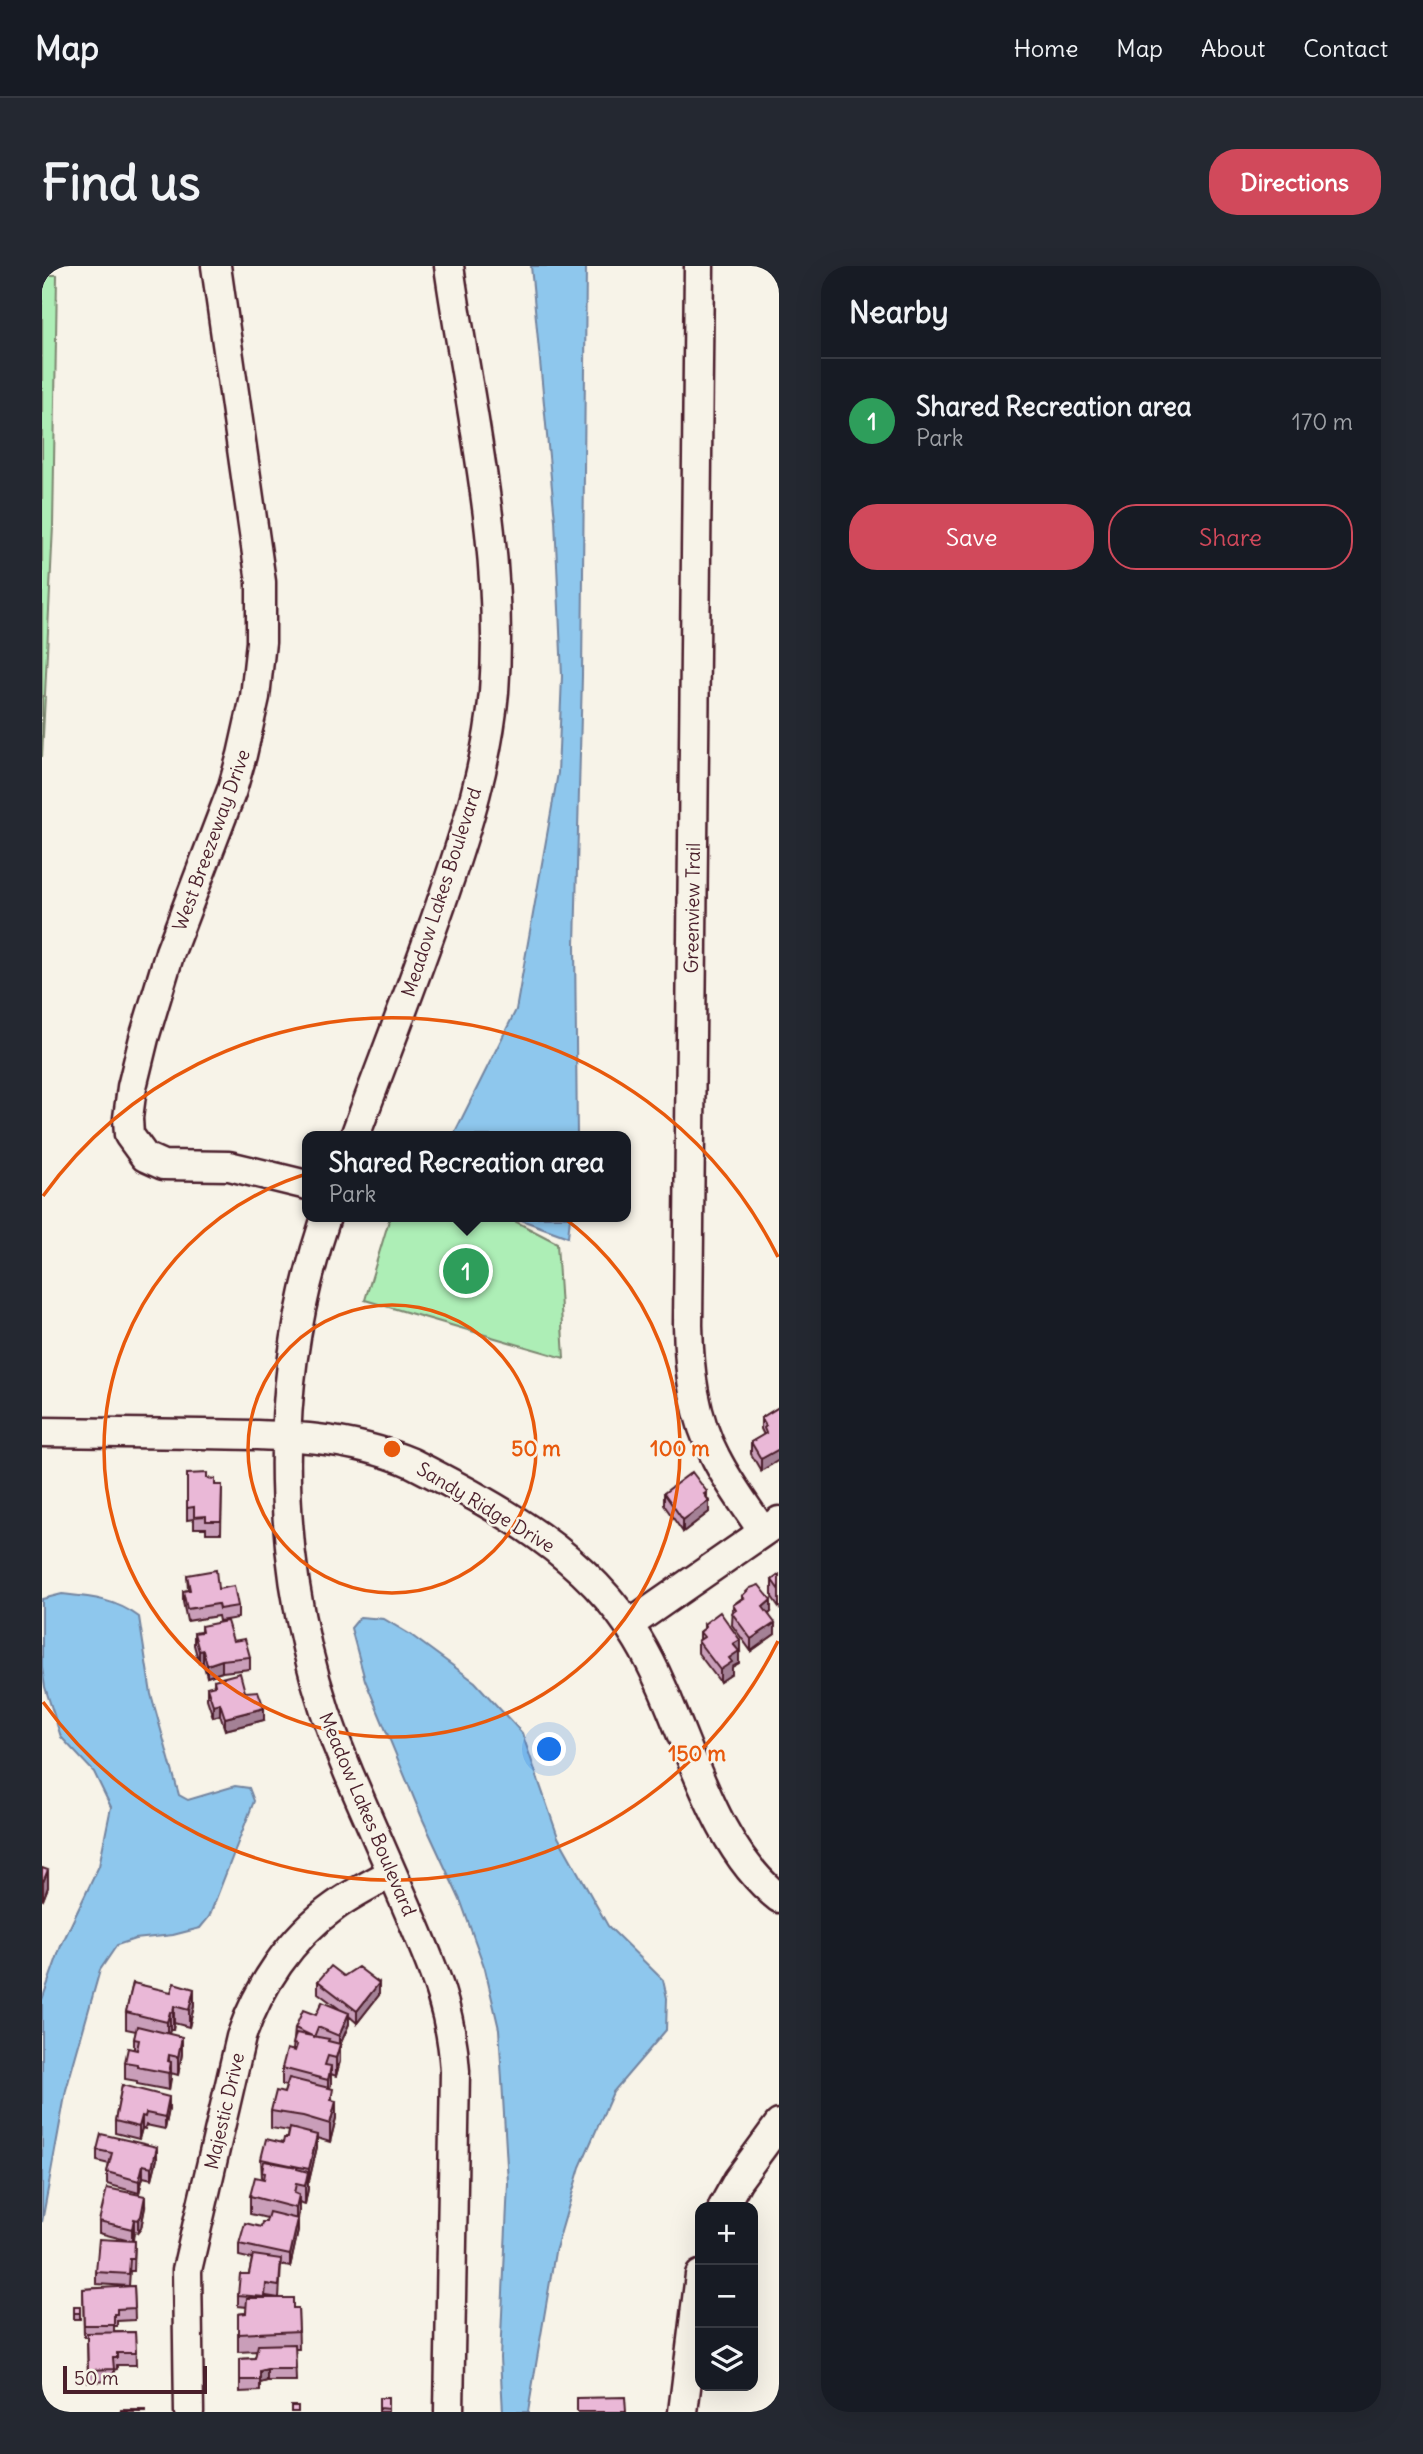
<!DOCTYPE html>
<html lang="en">
<head>
<meta charset="utf-8">
<style>
  :root { --surface:#171b24; --page:#242831; --text:#f1f3f6; --muted:#9ea1a6; --line:#363941; --accent:#d1495b }
  body { margin:0; font-family:Delius,sans-serif; background:var(--page); color:var(--text) }
  .controls { position:absolute; right:21px; bottom:21px; display:grid; overflow:hidden; border-radius:14px; box-shadow:0 7px 28px #0002 }
  .controls button { width:63px; height:63px; display:grid; place-items:center; padding:0; border:0; border-bottom:2px solid var(--line); background:var(--surface); color:var(--text); font:35px sans-serif }
  .scale { position:absolute; left:21px; bottom:18px; width:144px; box-sizing:border-box; padding-left:7px; border:4px solid #4a1f2b; border-top:0; font-size:19px; line-height:24px; white-space:nowrap; color:#4a1f2b; -webkit-text-stroke:5px #f7f3e8; paint-order:stroke }
  .you { position:absolute; left:508px; top:1484px; width:24px; height:24px; margin:-18px; border:5px solid #fff; border-radius:50%; background:#1a73e8; box-shadow:0 0 0 10px #1a73e833 }
  .badge { display:grid; place-items:center; width:46px; height:46px; border-radius:50%; background:var(--accent); color:#fff; font-size:23px; font-weight:700 }
  .pin { position:absolute; translate:-50% -50%; border:4px solid #fff; box-shadow:0 2px 7px #0006 }
  .popup { position:absolute; left:260px; top:865px; width:329px; height:91px; box-sizing:border-box; display:grid; place-content:center; border-radius:14px; background:var(--surface); filter:drop-shadow(0 2px 5px #0005); font-size:23px; white-space:nowrap; color:var(--muted) }
  .popup b { font-size:26px; color:var(--text) }
  .popup::after { content:''; position:absolute; left:50%; top:100%; margin-left:-14px; border:14px solid transparent; border-top-color:var(--surface) }
  .list { margin:0; padding:0; list-style:none }
  h2 { display:flex; justify-content:space-between; align-items:center; height:91px; margin:0; padding:0 28px; font-size:30px }
  h2 small { font-size:23px; font-weight:400; color:var(--muted) }
  .list li { display:grid; grid-template-columns:46px 1fr auto; gap:21px; align-items:center; box-sizing:border-box; height:126px; padding:0 28px; border-top:2px solid var(--line) }
  .list b { display:block; font-size:26px; white-space:nowrap }
  .list p { margin:0; font-size:23px; white-space:nowrap; color:var(--muted) }
  .list em { font-size:23px; font-style:normal; color:var(--muted) }
  .actions { display:flex; gap:14px; padding:21px 28px }
  .actions a { flex:1; padding:16px 0; border:2px solid var(--accent); border-radius:28px; text-align:center; font-size:24px; color:var(--accent) }
  .actions .main { background:var(--accent); color:#fff }
  .icon { flex:none; width:38px; height:38px; fill:none; stroke:currentColor; stroke-width:2; stroke-linecap:round; stroke-linejoin:round }
  .map { position:relative; flex:none; width:737px; height:2146px; overflow:hidden; border-radius:28px }
  header { display:flex; align-items:center; gap:42px; box-sizing:border-box; height:98px; padding:0 35px; background:var(--surface); border-bottom:2px solid var(--line) }
  header strong { font-size:33px }
  nav { display:flex; gap:38px; margin-inline-start:auto; font-size:24px }
  .intro { display:flex; align-items:center; justify-content:space-between; box-sizing:border-box; height:168px; padding:0 42px }
  h1 { margin:0; font-size:49px }
  .button { padding:18px 32px; border-radius:28px; background:var(--accent); color:#fff; font-size:24px; font-weight:700 }
  main { display:flex; gap:42px; padding:0 42px }
  aside { flex:1; background:var(--surface); border-radius:28px; box-shadow:0 7px 28px #0002 }
  .map>svg:first-child { display:block }
</style>
</head>
<body>
<header>
<strong>Map</strong>
<nav><a>Home</a><a>Map</a><a>About</a><a>Contact</a></nav>
</header>
<div class="intro"><h1>Find us</h1><a class="button">Directions</a></div>
<main>
<div class="map">
<svg width="737" height="2146" viewBox="0 0 737 2146">
  <rect width="100%" height="100%" fill="#f7f3e8"/>
  <filter id="ink" filterUnits="userSpaceOnUse"><feTurbulence type="fractalNoise" baseFrequency=".0143" numOctaves="2"/><feDisplacementMap in="SourceGraphic" scale="14" xChannelSelector="R" yChannelSelector="G"/><feConvolveMatrix kernelMatrix="1 2 1 2 8 2 1 2 1" color-interpolation-filters="sRGB"/></filter>
  <g filter="url(#ink)">
    <path fill="#adeeb6" stroke="#7c8670" stroke-width="2" d="M0,9H15L11,260L0,491Z
      M348,951H465L515,977L522,1092L323,1034Z"/>
    <path fill="#8ec7ed" stroke="#73849f" stroke-width="2" d="M489,0H544L540,410L533,679L535,870H411L474,744L516,507L520,410L513,254Z
      M472,951H528L526,971L474,952Z
      M20,1328C49,1331 73,1333 97,1351L109,1428L137,1529L146,1534L193,1520L207,1522L212,1535L167,1651L158,1662L131,1669L93,1673L75,1679L58,1704L24,1824L0,1956V1734L19,1680L57,1600L69,1541L52,1506L19,1471L3,1421L0,1402V1333Z
      M318,1351L342,1353L369,1369L433,1416L480,1467L516,1571L566,1660L621,1714L625,1732L624,1764L571,1826L538,1901L513,1986L486,2146H461L458,2092L466,1917L457,1763L443,1703L419,1636L381,1554L323,1414L309,1362Z"/>
    <g fill="none" stroke-linecap="round" stroke-linejoin="round">
      <g stroke="#4a1f2b" stroke-width="33">
        <path id="minor" d="M174,0L219,316V376L213,431L200,489L190,524L128,686L102,772L90,821L86,852L87,869L103,891L121,899L187,900L265,919
          M657,0L646,1059C647,1105 652,1151 674,1192C687,1218 705,1241 721,1266
          M313,870C343,789 375,708 403,626C425,562 446,495 452,426C463,283 427,141 407,0
          M284,951C223,1131 232,1334 307,1508C326,1552 345,1595 364,1639C389,1698 409,1739 413,1805L407,2146
          M0,1166C53,1167 107,1167 160,1168C232,1169 302,1168 370,1197C456,1241 545,1288 596,1374C644,1453 663,1574 737,1632
          M587,1359L737,1255
          M681,1941L696,1914L737,1858
          M147,2146L145,2004L199,1771C217,1720 249,1671 293,1640C311,1627 331,1617 350,1607
          M641,2146L658,2009"/>
      </g>
      <use href="#minor" stroke="#f7f3e8" stroke-width="28"/>
    </g>
    <path fill="#c99eb9" stroke="#4a1f2b" stroke-width="2" d="M737,1141L719,1205L709,1188V1176L722,1169L719,1163V1152Z
      M145,1208L165,1212L173,1219H180L179,1267H164V1262H152V1253L145,1254Z
      M622,1227L665,1231L667,1246L641,1266L622,1239Z
      M145,1309L176,1323L196,1340V1352L177,1355L176,1350L145,1355L141,1336V1325L146,1324Z
      M737,1309V1341L730,1331V1314Z
      M700,1330L729,1346L727,1348L733,1368L709,1385L690,1359L691,1339L700,1332Z
      M662,1358L698,1386L697,1387V1397L690,1401V1408L678,1416L656,1387V1375L658,1374V1366L662,1363Z
      M159,1360L191,1375L208,1391V1403L180,1406L165,1411L161,1396L157,1397L152,1379V1367L159,1366Z
      M172,1414L203,1426L222,1454L183,1464L178,1449L171,1451L165,1433V1421L172,1420Z
      M0,1602L6,1621L1,1634L0,1633Z
      M302,1710L337,1729L315,1757L307,1750V1758L298,1779V1795L294,1810L289,1808L288,1822L294,1852L288,1876L275,1872V1881L267,1915H266V1923L263,1938L257,1936V1946L256,1953V1965L248,2001L239,1999L237,2032L224,2030V2032L251,2042H256L257,2083H253L254,2115H225L218,2117V2125L198,2126V2093L213,2092L215,2085L196,2086V2048L204,2047L205,2041L196,2040V2029L207,2008L210,1993L197,1990V1978L224,1956L225,1952L208,1948V1930L220,1912L219,1893L241,1877L246,1872L247,1865L229,1862V1845L242,1827L244,1820L240,1819V1802L251,1784L253,1762L274,1749L296,1742L276,1727V1715Z
      M91,1717L152,1740L147,1761L132,1757L131,1764H128L127,1767L140,1788L136,1809L129,1807L127,1824L95,1818V1815L83,1813V1796L92,1783V1773L94,1765L84,1763V1746Z
      M80,1819L127,1843L123,1863L104,1859L103,1863L100,1862L97,1873L73,1867V1855Z
      M55,1884L115,1893L110,1913L101,1911L97,1927L65,1918V1906L67,1898L55,1895Z
      M103,1941L99,1962L96,1966L92,1965L91,1975H93L92,2005H88L87,2020L54,2018V2006L88,1975L57,1967V1955Z
      M92,2020L93,2054L75,2055V2060H72V2066H93L94,2099H75V2103L72,2104V2115L46,2116L45,2071H42L41,2023Z
      M32,2041H38V2053H32Z
      M337,2132H346V2146H337Z"/>
    <path fill="#a48196" stroke="#4a1f2b" stroke-width="2" d="M737,1183V1194L719,1205V1193Z
      M665,1226V1236L667,1235V1246L641,1266V1254Z
      M729,1334V1346L721,1353V1341Z
      M733,1357V1368L709,1385V1373Z
      M698,1374V1386L697,1387V1397L690,1401V1408L678,1416V1404L687,1392L691,1378Z
      M161,1384V1396L157,1397V1385Z
      M180,1394V1406L165,1411V1399Z
      M178,1437V1449L171,1451V1439Z
      M222,1442V1454L183,1464V1452Z
      M6,1604V1621L1,1634V1616Z
      M337,1717V1729L315,1757V1745Z
      M152,1723V1740L147,1761V1744Z
      M132,1740V1757L131,1764V1747Z
      M128,1746V1764L125,1773V1756Z
      M307,1747V1758L298,1779V1795L294,1810V1792L297,1781V1770Z
      M140,1771V1788L136,1809V1791Z
      M127,1789V1804L129,1796V1813L127,1824L126,1795Z
      M289,1800V1818L286,1831V1814Z
      M127,1831V1843L123,1863V1851Z
      M294,1835V1852L288,1876V1858Z
      M100,1850V1862L97,1873V1861Z
      M275,1869V1881L267,1915V1903Z
      M115,1881V1893L110,1913V1901Z
      M101,1899V1911L97,1927V1915Z
      M266,1906V1923L263,1938V1920Z
      M257,1929V1946L254,1959V1942Z
      M103,1930V1941L99,1962L96,1966V1954Z
      M92,1953V1965L90,1975V1963Z
      M256,1953V1965L248,2001V1989Z
      M225,2103V2115L218,2117V2105Z"/>
    <path fill="#eab8d7" stroke="#4a1f2b" stroke-width="2" d="M737,1141V1183L719,1193L709,1176L724,1167L722,1162L724,1160L719,1152Z
      M650,1206L665,1226L662,1228L667,1235L641,1254L622,1227Z
      M165,1207V1212L173,1213V1219H180L179,1255H164V1250L152,1251V1241L145,1242V1208Z
      M174,1304L176,1323L192,1320L196,1340L177,1343L176,1338L145,1343L141,1325L148,1324L145,1309Z
      M737,1309V1324L730,1314Z
      M717,1319L729,1334L721,1341L733,1357L709,1373L690,1347L694,1344L691,1339L702,1332L700,1330L708,1322Z
      M678,1346L698,1374L691,1378L697,1385L687,1392L690,1396L678,1404L656,1375L662,1371L658,1366L664,1361L662,1358Z
      M185,1355L191,1375L203,1373L208,1391L180,1394L165,1399L161,1384L157,1385L152,1367L160,1366L159,1360Z
      M198,1407L203,1426L216,1425L222,1442L183,1452L178,1437L171,1439L165,1421L173,1419L172,1414Z
      M0,1602L6,1604L1,1616H0Z
      M289,1700L302,1710L316,1701L337,1717L315,1745L276,1715Z
      M91,1717L129,1726L132,1717L152,1723L147,1744L132,1740L131,1747L128,1746L125,1756L84,1746Z
      M280,1736L307,1747L297,1770L276,1761L272,1771L253,1762L261,1744L274,1749Z
      M95,1760L140,1771L136,1791L127,1789L126,1795L129,1796L127,1807L95,1801V1798L83,1796L86,1782L95,1784L97,1774L92,1773Z
      M254,1767L287,1773L286,1775L298,1778L294,1792L286,1790L283,1799L289,1800L286,1814L240,1802L245,1783L253,1785L255,1779L251,1778Z
      M247,1812L291,1823L289,1834L294,1835L288,1858L261,1850L229,1845L234,1825L242,1827Z
      M80,1819L127,1831L123,1851L104,1847L103,1851L100,1850L97,1861L73,1855Z
      M248,1862L275,1869L267,1903L219,1893L224,1873L241,1877L242,1872H246Z
      M59,1868L115,1881L110,1901L101,1899L97,1915L65,1906L70,1887L55,1884Z
      M222,1895L255,1901V1903L266,1906L263,1920L254,1918L252,1927L257,1929L254,1942L208,1930L213,1911L222,1913L223,1907L220,1906Z
      M65,1922L103,1930L99,1950L96,1954L92,1953L90,1963L57,1955Z
      M227,1946L256,1953L248,1989L197,1978L203,1957L219,1961L220,1956H224Z
      M57,1973L93,1975L92,1993H88L87,2008L54,2006Z
      M211,1989L239,1993L237,2020L224,2018L223,2031L196,2029L198,2008H207Z
      M92,2020L93,2042L75,2043V2048H72V2059H42L41,2023Z
      M205,2032H251V2042H256L257,2065L196,2068V2048L204,2047Z
      M32,2041H38V2047H32Z
      M93,2066L94,2087H75V2092H71L72,2103L46,2104L45,2067Z
      M253,2078L254,2103H225L218,2105V2114H198V2093L213,2092L216,2079Z
      M583,2131L584,2146H535V2132Z
      M337,2132H346V2143L337,2142Z
      M249,2140H256V2146H249Z
      M79,2144H103V2146H79Z"/>
  </g>
  <g fill="none" stroke="#e8590c" stroke-width="3.5">
    <circle cx="350" cy="1183" r="144"/>
    <circle cx="350" cy="1183" r="288"/>
    <path d="M736 1375A431 431 0 0 1 1 1436M1 930A431 431 0 0 1 736 991"/>
  </g>
  <g text-anchor="middle" stroke-width="5" stroke-linejoin="round" paint-order="stroke">
    <g font-size="19" fill="#4a1f2b" stroke="#f7f3e8">
      <text transform="translate(169 574) rotate(-70)" y="7">West Breezeway Drive</text>
      <text transform="translate(399 626) rotate(-72)" y="7">Meadow Lakes Boulevard</text>
      <text transform="translate(650 642) rotate(-89)" y="7">Greenview Trail</text>
      <text transform="translate(444 1241) rotate(31)" y="7">Sandy Ridge Drive</text>
      <text transform="translate(326 1548) rotate(67)" y="7">Meadow Lakes Boulevard</text>
      <text transform="translate(182 1845) rotate(-77)" y="7">Majestic Drive</text>
    </g>
  </g>
  <circle cx="350" cy="1183" r="10" fill="#e8590c" stroke="#f7f3e8" stroke-width="3.5"/>
  <g font-size="21" text-anchor="middle" font-weight="bold" fill="#e8590c" stroke="#f7f3e8" stroke-width="5" stroke-linejoin="round" paint-order="stroke">
    <text x="494" y="1190">50 m</text>
    <text x="638" y="1190">100 m</text>
    <text x="655" y="1495">150 m</text>
  </g>
</svg>
<div class="controls">
<button>+</button>
<button>−</button>
<button><svg class="icon" aria-label="layers" viewBox="0 0 24 24"><path d="M12 4l9 5-9 5-9-5zM3 14l9 5 9-5"/></svg></button>
</div>
<div class="scale">50 m</div>
<div class="you"></div>
<div class="pin badge" style="left:424px;top:1005px;background:#2e9e5b">1</div>
<div class="popup"><b>Shared Recreation area</b>Park</div>
</div>
<aside>
<h2>Nearby<small></small></h2>
<ul class="list">
<li><span class="badge" style="background:#2e9e5b">1</span><div><b>Shared Recreation area</b><p>Park</p></div><em>170 m</em></li>
</ul>
<div class="actions"><a class="main">Save</a><a>Share</a></div>
</aside>
</main>
</body>
</html>
